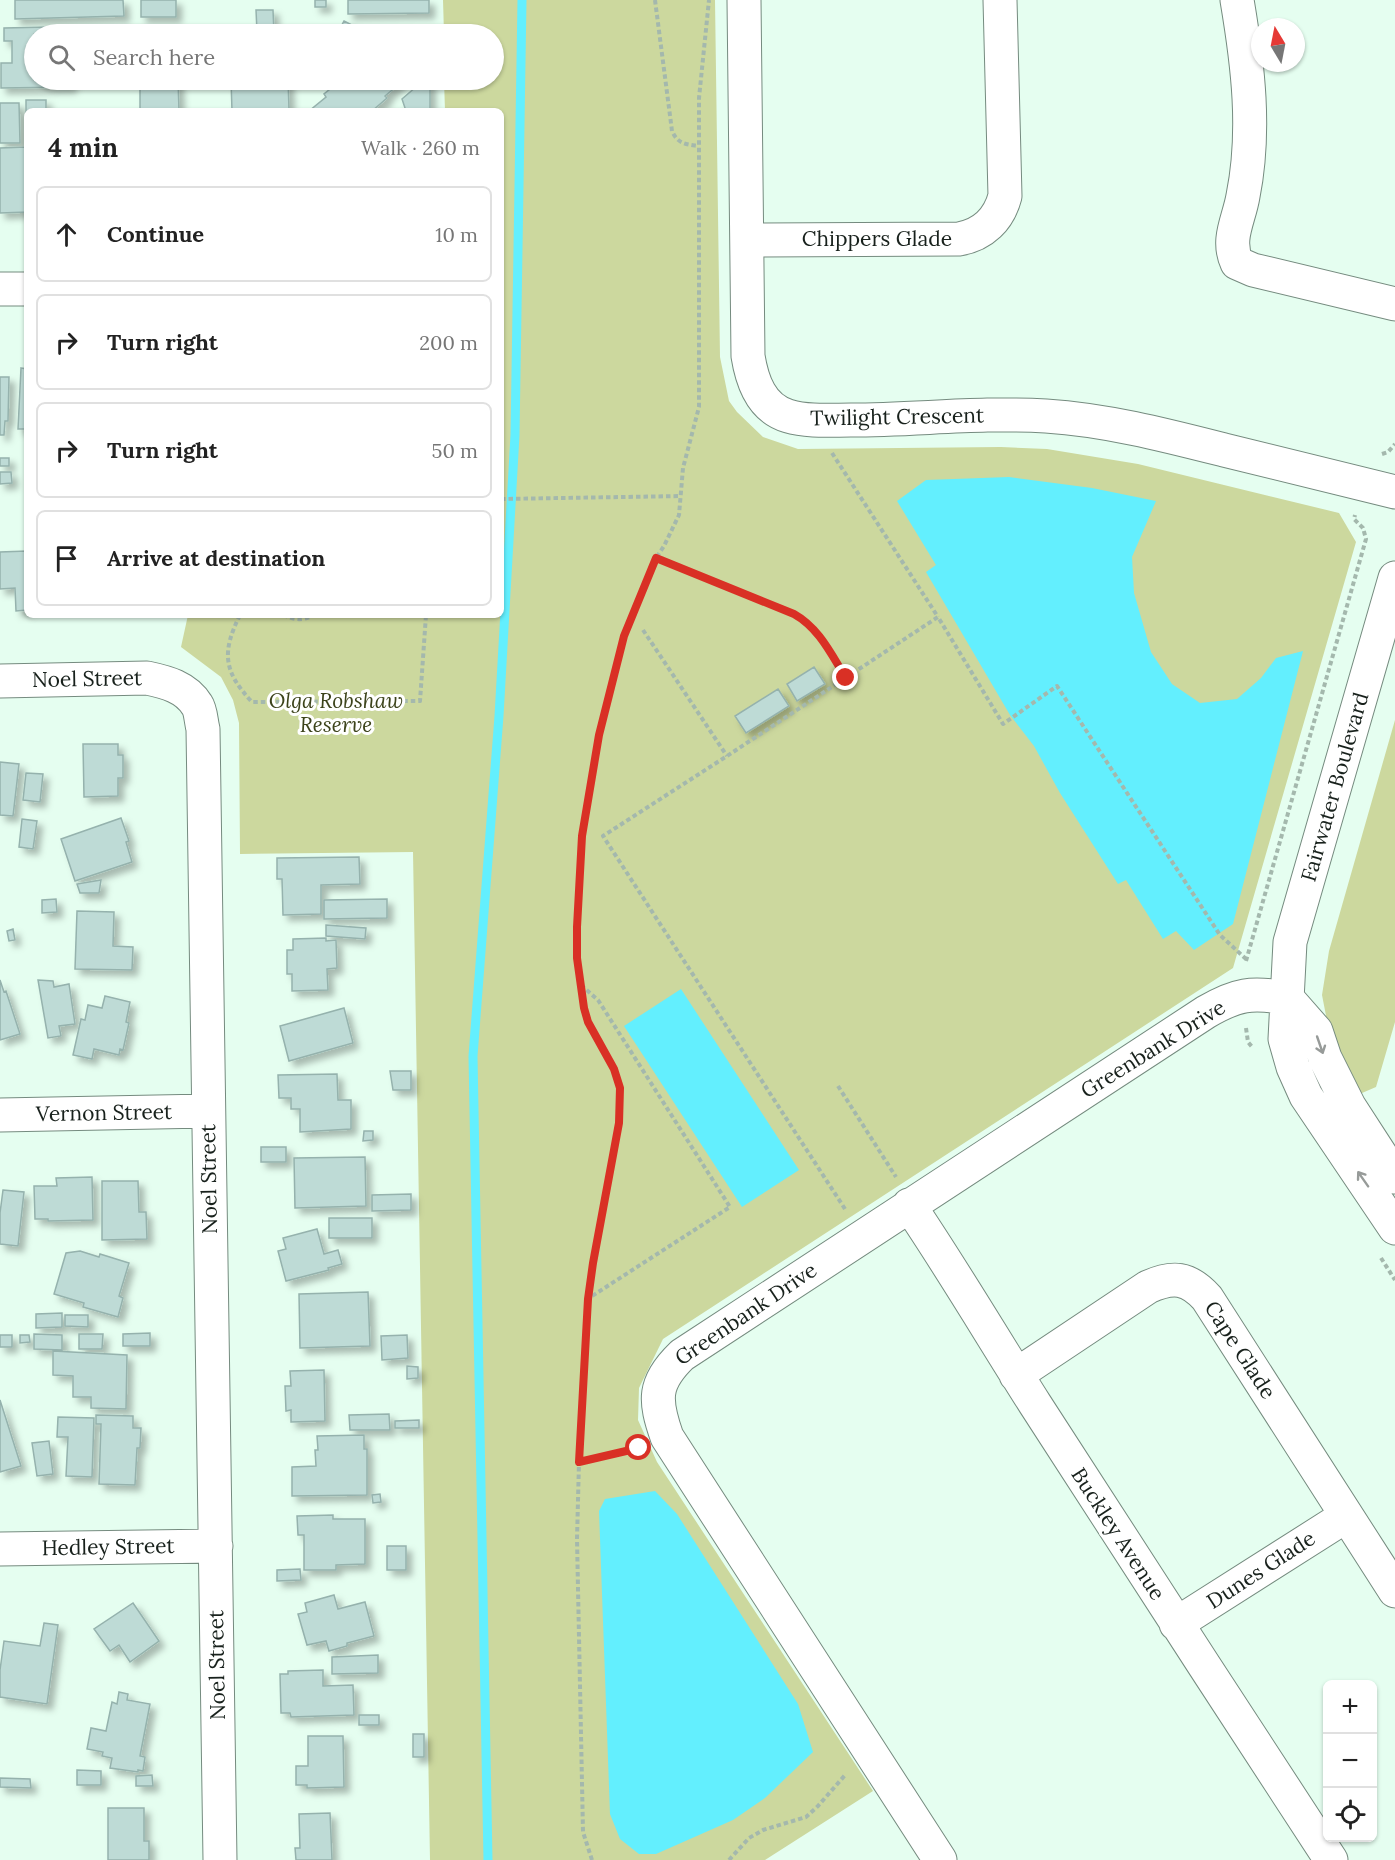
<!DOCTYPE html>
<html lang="en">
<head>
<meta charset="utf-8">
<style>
  :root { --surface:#fff; --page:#f2f2f2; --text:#222; --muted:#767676; --line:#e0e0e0 }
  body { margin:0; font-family:Lora,serif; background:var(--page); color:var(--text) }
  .controls { position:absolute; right:18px; bottom:18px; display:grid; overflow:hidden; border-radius:9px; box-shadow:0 2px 4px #0004 }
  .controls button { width:54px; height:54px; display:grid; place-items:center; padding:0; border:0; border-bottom:2px solid var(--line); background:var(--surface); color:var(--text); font:30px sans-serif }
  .compass { position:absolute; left:1251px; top:18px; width:54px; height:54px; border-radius:50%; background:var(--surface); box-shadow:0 2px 4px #0004; rotate:350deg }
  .stop { position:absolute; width:18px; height:18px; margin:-14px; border:4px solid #d93025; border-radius:50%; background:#fff }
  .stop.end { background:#d93025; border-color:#fff; box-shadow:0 2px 6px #0008 }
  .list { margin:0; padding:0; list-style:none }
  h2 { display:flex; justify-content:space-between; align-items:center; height:78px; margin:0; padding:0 24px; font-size:26px }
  h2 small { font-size:20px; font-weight:400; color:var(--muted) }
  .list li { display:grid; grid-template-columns:39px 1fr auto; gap:18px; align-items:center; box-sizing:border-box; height:96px; margin:0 12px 12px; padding:0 12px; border:2px solid var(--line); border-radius:9px }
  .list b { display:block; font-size:22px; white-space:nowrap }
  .list em { font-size:20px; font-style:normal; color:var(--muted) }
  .icon { flex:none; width:33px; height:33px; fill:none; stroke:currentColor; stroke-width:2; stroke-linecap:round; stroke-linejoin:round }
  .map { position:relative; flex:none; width:1395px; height:1860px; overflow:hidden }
  .search { position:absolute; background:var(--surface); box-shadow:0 2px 4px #0004; left:24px; top:24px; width:480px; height:66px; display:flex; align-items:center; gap:15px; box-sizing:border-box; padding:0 21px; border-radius:33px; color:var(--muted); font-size:22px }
  .panel { position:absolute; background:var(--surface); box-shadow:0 2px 4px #0004; left:24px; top:108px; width:480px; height:510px; border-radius:9px }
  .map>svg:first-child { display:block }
</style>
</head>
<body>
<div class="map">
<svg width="1395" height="1860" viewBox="0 0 1395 1860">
  <defs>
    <filter id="shadow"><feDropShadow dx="5.5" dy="5.5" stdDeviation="3" flood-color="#0004"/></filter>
  </defs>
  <rect width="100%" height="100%" fill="#e5fef0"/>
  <path fill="#ccd89e" d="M443,0H715L720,357L729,401L737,412L763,437L798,449L1001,447L1047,449L1138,464L1339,513L1356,542L1233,968L663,1339L639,1388L638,1420L657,1462L873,1791L765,1860H430L413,852L240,854L239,723L233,700L221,677L181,647L188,615H501V111H445L444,80H494V34H444Z
    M1395,720V1022L1376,1087L1355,1096L1329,1031L1322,995L1329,951Z"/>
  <path fill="#63effe" d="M1009,477L1092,488L1156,501L1132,557L1134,593L1151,652L1172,684L1200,703L1237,699L1261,678L1276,658L1303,651L1233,924L1194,950L1176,931L1163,939L1126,880L1118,884L1060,793L1034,746L1010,715L926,572L936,565L897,501L926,480Z
    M681,989L799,1170L742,1207L624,1026Z
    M655,1491L677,1514L798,1704L813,1752L765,1798L733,1820L656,1854H639L620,1839L610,1814L599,1511L605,1499Z"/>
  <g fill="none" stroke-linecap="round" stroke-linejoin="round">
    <path stroke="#63effe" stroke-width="9" d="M488,1860L473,1056L499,716L515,435L522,0"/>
  </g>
  <path fill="#bedbd6" stroke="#95b2ad" stroke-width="1.5" filter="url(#shadow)" d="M15,0H123L124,16L15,19Z
    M141,0H176V17H141Z
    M315,0H326V7H315Z
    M348,0H429V13L348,14Z
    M256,10H273L274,34H229L257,32Z
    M344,21L358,28L355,34H337Z
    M140,25V34H34V80H71V87L1,88V63H12V41H4V28Z
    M140,80H178L179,111H140Z
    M231,80H288L289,109L232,111Z
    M338,80H402L403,81L385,96L387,98L372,111H309L326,97L324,94L340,81Z
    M424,80H430V111H406L402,99Z
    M26,100H46V111H27L26,113Z
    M0,103H19L20,143H0Z
    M26,138H27V212L0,213V148L26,147Z
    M21,368L27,369V429H18Z
    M0,377H9L8,421H5L4,435H0Z
    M0,458H9V466H0Z
    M0,472H11L12,483L0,484Z
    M27,551V610L16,611L15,588L0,589V552Z
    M814,667L825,684L797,701L787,684Z
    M778,689L789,706L746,733L735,716Z
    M83,744H118V755H123V778H118V796L84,797Z
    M0,762L19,764L13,816L0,815Z
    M26,773L43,774L40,802L23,800Z
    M121,818L129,841L126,842L132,862L75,881L61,839Z
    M22,819L37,821L33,849L19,847Z
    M359,857L360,884L321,885V914L283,915L282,879H277V858Z
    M101,880L99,893H80L77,884Z
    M56,899L57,912L42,913V900Z
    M387,899V918L324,919V900Z
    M77,911L114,912L113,946L133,947L132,970L75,969Z
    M326,925L366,928L365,939L326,936Z
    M13,929L15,940L9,941L7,931Z
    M326,938V941L336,940L337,968L327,969L328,990L292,991V974H287V950H293V939Z
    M0,980L4,992L6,991L20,1034L0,1040Z
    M38,980L53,981L54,987L69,984L75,1024L59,1026L61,1036L48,1038Z
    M105,996L130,1002L126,1022L129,1023L123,1050L120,1049L119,1055L94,1049L92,1059L73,1055L81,1019L85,1020L88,1005L102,1008Z
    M344,1008L353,1043L289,1061L280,1026Z
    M390,1071H411V1090H393Z
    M337,1074L338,1100H351V1129L300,1132V1109H291V1098H279L278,1075Z
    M364,1131H373V1140L363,1141Z
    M261,1147H286V1162H261Z
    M365,1157L366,1206L295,1208L294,1158Z
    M92,1177L93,1220L48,1221V1219H35L34,1186H57L56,1178Z
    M102,1181H138L139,1212H146L147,1239L102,1240Z
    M3,1190L24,1192L18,1246L0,1244V1213Z
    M411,1194V1210L372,1211V1195Z
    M329,1218H372V1238H329Z
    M317,1229L324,1254L338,1250L342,1264L328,1268L329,1270L286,1281L278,1251L286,1249L283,1238Z
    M80,1251L99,1257L100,1254L129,1263L119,1296L123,1298L118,1317L83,1307L84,1303L54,1294L66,1253Z
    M368,1292L370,1346L300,1348L299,1294Z
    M62,1313V1327L36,1328V1314Z
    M65,1315H88V1327L65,1326Z
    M150,1333V1346H123V1334Z
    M34,1334L62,1335V1350L34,1349Z
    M79,1334H103L102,1349H79Z
    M0,1335H12V1347H0Z
    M20,1335H29L30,1342L20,1343Z
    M407,1335L408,1358L382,1360L381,1336Z
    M53,1351L127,1355L126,1409L91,1408V1397H73V1376L53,1375Z
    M407,1366L418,1367V1378L407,1379Z
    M324,1370L325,1421L291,1422V1410L286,1411L285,1386H291L290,1371Z
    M0,1400L21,1466L0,1472Z
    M389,1414L390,1430H350L349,1415Z
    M96,1415L133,1416V1428H141L140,1448H137L135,1485L99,1484L101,1424H96Z
    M58,1417L94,1418L92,1477L66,1476L68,1437H57Z
    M419,1420V1428H395V1421Z
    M364,1435V1449H367V1495L292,1496V1467L316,1466L315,1450H318L317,1436Z
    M49,1441L53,1474L37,1476L32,1443Z
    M380,1494L381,1502L373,1503L372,1495Z
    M333,1515V1519H365V1564L336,1565V1570H304V1535H298L297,1516Z
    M387,1546H406V1570H387Z
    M300,1569L301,1580L277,1581V1570Z
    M334,1595L338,1609L365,1602L374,1636L347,1643V1646L329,1651L326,1641L307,1645L298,1614L307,1612L305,1603Z
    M133,1603L159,1641L130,1662L119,1645L110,1651L94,1629Z
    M44,1623L58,1625L47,1704L0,1697V1670L4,1641L40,1646Z
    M378,1655V1673L332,1674V1657Z
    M323,1670V1686L353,1685L354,1715L291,1717L290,1713H281L280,1674H288V1671Z
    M119,1692L128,1694L127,1700L150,1704L140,1756L145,1757L143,1771L138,1770V1772L110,1768L112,1758L102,1756L103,1752L87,1749L91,1728L106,1731L112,1702L117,1704Z
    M359,1715H379V1725H359Z
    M413,1734H424V1757H413Z
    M308,1736H343L344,1787L307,1788V1785H296V1766H308Z
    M77,1770L101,1771V1785H77Z
    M152,1775L153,1786H136V1776Z
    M0,1778L30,1779L31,1788L0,1787Z
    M108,1808H144V1841H149V1860H108Z
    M330,1813L332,1860H296L295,1848H300L299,1814Z"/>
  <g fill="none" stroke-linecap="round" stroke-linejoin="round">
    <g stroke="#758b7f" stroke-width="35">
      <path id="minor" d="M744,0L748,356C752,381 761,408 788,416C808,422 831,420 851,420C916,420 981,412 1046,416C1107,420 1165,435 1224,450C1281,464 1338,478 1395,492
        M1237,0C1248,65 1256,131 1243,196C1239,220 1226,239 1237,263L1253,270L1395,304
        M748,240L959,239C983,235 999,219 1005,196L1000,0
        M0,289H27
        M1395,578L1290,942L1285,1039L1293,1067L1306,1096L1395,1228
        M0,681L147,678C166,682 186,687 197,705C201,711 201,722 203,729L220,1860
        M1287,998L1316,1031L1325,1058L1349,1106L1395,1177
        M0,1115L208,1111
        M909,1205C953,1270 993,1338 1035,1404C1133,1557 1232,1708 1331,1860
        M1016,1375L1148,1287C1173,1276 1188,1277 1207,1298L1395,1591
        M0,1549L216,1546
        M1176,1624L1346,1516
        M940,1860L667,1437C654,1400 653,1383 682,1355L1206,1012C1237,994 1251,992 1287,998"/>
    </g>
    <path stroke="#a4b8ad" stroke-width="4" stroke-dasharray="4.5 3" stroke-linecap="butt" d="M655,0L672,131C678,144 685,144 698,146
      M832,453L938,617
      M1382,454L1388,452L1395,444
      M501,499L681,496
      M656,558L794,614C819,628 831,654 846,678
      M240,615C221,653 224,672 252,702L420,701L426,615
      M283,615C295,620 303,621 314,615
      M643,630L727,756
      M1246,961L1366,539L1363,528L1354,519L1355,515
      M581,985L598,1000L730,1207L589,1298
      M1246,1028L1248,1042L1253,1048
      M838,1086L896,1177
      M845,1209L603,836L727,756L938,617L1003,724L1057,686L1220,935L1246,959
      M1381,1258L1395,1280
      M579,1462L636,1449
      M592,1860L583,1832L577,1539L579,1462L588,1299L593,1263L619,1123L620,1088L614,1069L588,1022L584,1008L577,958V927L582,835L599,735L624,636L656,558L664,546L679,515L683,468L699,407V98L709,0
      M729,1860L749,1838L763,1830L806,1817L818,1806L846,1774"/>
    <use href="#minor" stroke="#fff" stroke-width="33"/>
  </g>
  <defs><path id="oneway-shaft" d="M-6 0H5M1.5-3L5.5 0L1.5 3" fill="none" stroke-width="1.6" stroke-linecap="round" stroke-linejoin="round" transform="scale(1.5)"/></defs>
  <g stroke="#979b99">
    <use href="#oneway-shaft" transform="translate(1320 1045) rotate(71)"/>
    <use href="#oneway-shaft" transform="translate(1363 1179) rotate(-125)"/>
  </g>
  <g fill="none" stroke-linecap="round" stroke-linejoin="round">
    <path stroke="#d93025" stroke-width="8" d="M639,1448L579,1462L588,1299L593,1263L619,1123L620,1088L614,1069L588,1022L584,1008L577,958V927L582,836L599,735L624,636L656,558L794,614C819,628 831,654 846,678"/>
  </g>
  <g text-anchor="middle" stroke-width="6" stroke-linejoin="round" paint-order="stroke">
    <g font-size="21" fill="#18211c" stroke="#fff">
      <text x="877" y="246">Chippers Glade</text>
      <text transform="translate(897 417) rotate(-1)" y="7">Twilight Crescent</text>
      <text transform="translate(87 679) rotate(-1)" y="7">Noel Street</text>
      <text transform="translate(1335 787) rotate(-74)" y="7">Fairwater Boulevard</text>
      <text transform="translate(1153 1049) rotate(-32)" y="7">Greenbank Drive</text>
      <text transform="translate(104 1113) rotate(-1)" y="7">Vernon Street</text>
      <text transform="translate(209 1179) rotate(-91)" y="7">Noel Street</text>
      <text transform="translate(746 1314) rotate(-34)" y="7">Greenbank Drive</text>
      <text transform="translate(1240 1350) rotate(57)" y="7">Cape Glade</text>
      <text transform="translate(1118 1534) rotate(57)" y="7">Buckley Avenue</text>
      <text transform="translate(108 1547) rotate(-1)" y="7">Hedley Street</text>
      <text transform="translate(1261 1570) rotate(-33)" y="7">Dunes Glade</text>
      <text transform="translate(217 1665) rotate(-91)" y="7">Noel Street</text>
    </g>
    <g font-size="21" font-style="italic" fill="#3c431b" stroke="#fff">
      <text x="336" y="708">Olga Robshaw<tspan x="336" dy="24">Reserve</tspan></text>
    </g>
  </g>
</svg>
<div class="controls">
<button>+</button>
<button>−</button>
<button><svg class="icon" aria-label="locate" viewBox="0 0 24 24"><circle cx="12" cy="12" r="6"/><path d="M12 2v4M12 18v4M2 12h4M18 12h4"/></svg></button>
</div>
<svg class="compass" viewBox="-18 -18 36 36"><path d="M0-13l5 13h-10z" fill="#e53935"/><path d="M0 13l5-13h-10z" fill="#767676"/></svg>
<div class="stop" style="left:639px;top:1448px"></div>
<div class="stop end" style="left:846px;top:678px"></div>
<div class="search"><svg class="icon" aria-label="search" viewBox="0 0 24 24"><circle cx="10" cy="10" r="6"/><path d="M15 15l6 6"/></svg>Search here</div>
<section class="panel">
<h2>4 min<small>Walk · 260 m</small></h2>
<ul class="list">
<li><svg class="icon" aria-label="ahead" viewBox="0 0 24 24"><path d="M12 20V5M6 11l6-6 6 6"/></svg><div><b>Continue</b></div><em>10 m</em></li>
<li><svg class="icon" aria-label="right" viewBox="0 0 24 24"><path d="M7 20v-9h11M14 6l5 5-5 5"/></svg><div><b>Turn right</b></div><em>200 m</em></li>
<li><svg class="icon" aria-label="right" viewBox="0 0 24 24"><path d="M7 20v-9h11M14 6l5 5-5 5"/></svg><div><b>Turn right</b></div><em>50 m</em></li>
<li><svg class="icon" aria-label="arrive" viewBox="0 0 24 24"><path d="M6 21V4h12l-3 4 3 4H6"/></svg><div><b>Arrive at destination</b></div></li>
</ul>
</section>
</div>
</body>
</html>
